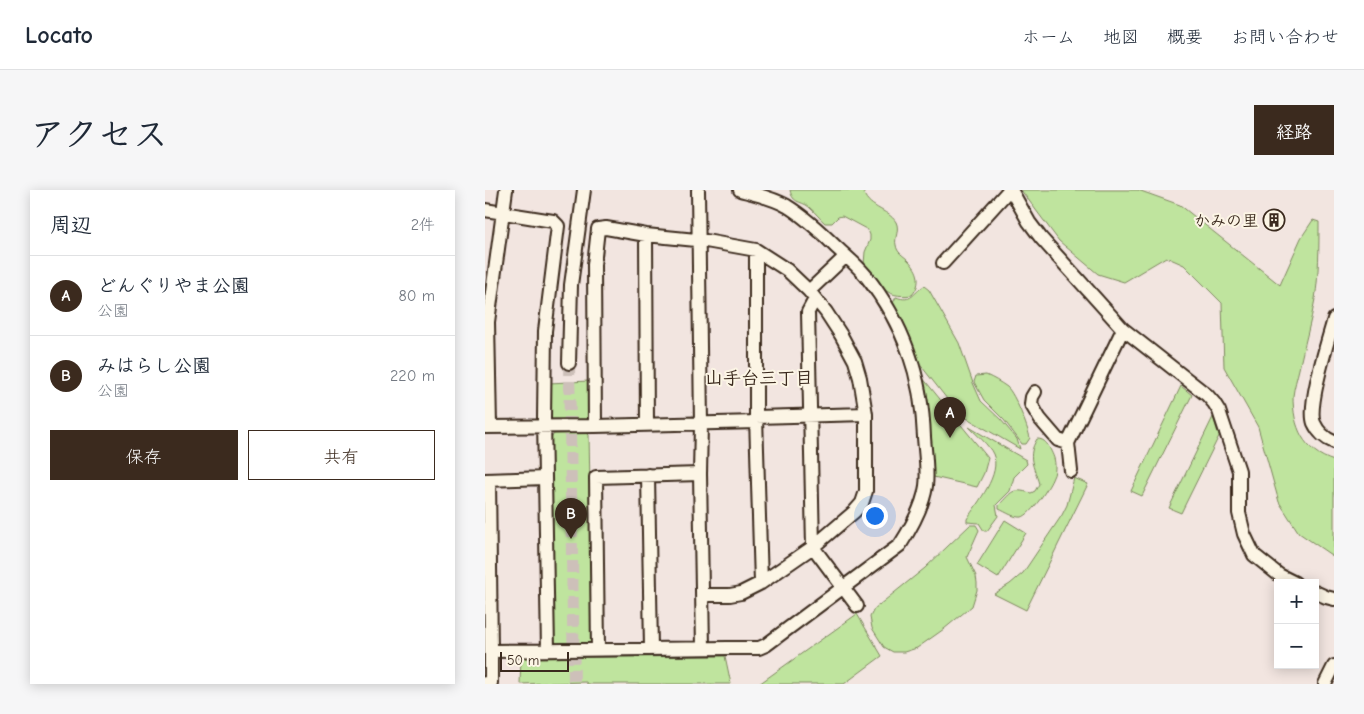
<!DOCTYPE html>
<html lang="ja">
<head>
<meta charset="utf-8">
<style>
  :root { --surface:#fff; --page:#f6f6f7; --text:#1f2937; --muted:#747a83; --line:#e0e1e3; --accent:#3b2a1e }
  body { margin:0; font-family:"Comic Neue","Klee One",sans-serif; background:var(--page); color:var(--text) }
  .controls { position:absolute; right:15px; bottom:15px; display:grid; overflow:hidden; border-radius:0px; box-shadow:0 2px 12px #0003 }
  .controls button { width:45px; height:45px; display:grid; place-items:center; padding:0; border:0; border-bottom:1px solid var(--line); background:var(--surface); color:var(--text); font:25px sans-serif }
  .scale { position:absolute; left:15px; bottom:12px; width:69px; box-sizing:border-box; padding-left:5px; border:2px solid #3b2a1e; border-top:0; font-size:14px; line-height:18px; white-space:nowrap; color:#3b2a1e; -webkit-text-stroke:4px #fcf5e5; paint-order:stroke }
  .you { position:absolute; left:389px; top:325px; width:18px; height:18px; margin:-12px; border:4px solid #fff; border-radius:50%; background:#1a73e8; box-shadow:0 0 0 8px #1a73e833 }
  .badge { display:grid; place-items:center; width:32px; height:32px; border-radius:50%; background:var(--accent); color:#fff; font-size:16px; font-weight:700 }
  .pin { position:absolute; translate:-50% -41px; filter:drop-shadow(0 1px 2px #0008) }
  .pin::after { content:''; position:absolute; top:26px; width:18px; height:15px; background:inherit; clip-path:polygon(0 0,100% 0,50% 100%) }
  .list { margin:0; padding:0; list-style:none }
  h2 { display:flex; justify-content:space-between; align-items:center; height:65px; margin:0; padding:0 20px; font-size:21px }
  h2 small { font-size:16px; font-weight:400; color:var(--muted) }
  .list li { display:grid; grid-template-columns:32px 1fr auto; gap:15px; align-items:center; box-sizing:border-box; height:80px; padding:0 20px; border-top:1px solid var(--line) }
  .list b { display:block; font-size:19px; white-space:nowrap }
  .list p { margin:0; font-size:16px; white-space:nowrap; color:var(--muted) }
  .list em { font-size:16px; font-style:normal; color:var(--muted) }
  .actions { display:flex; gap:10px; padding:15px 20px }
  .actions a { flex:1; padding:11px 0; border:1px solid var(--accent); border-radius:0px; text-align:center; font-size:18px; color:var(--accent) }
  .actions .main { background:var(--accent); color:#fff }
  .map { position:relative; flex:none; width:849px; height:494px; overflow:hidden; border-radius:0px }
  header { display:flex; align-items:center; gap:30px; box-sizing:border-box; height:70px; padding:0 25px; background:var(--surface); border-bottom:1px solid var(--line) }
  header strong { font-size:24px }
  nav { display:flex; gap:28px; margin-inline-start:auto; font-size:18px }
  .intro { display:flex; align-items:center; justify-content:space-between; box-sizing:border-box; height:120px; padding:0 30px }
  h1 { margin:0; font-size:35px }
  .button { padding:12px 22px; border-radius:0px; background:var(--accent); color:#fff; font-size:18px; font-weight:700 }
  main { display:flex; gap:30px; padding:0 30px }
  aside { flex:1; background:var(--surface); border-radius:0px; box-shadow:0 2px 12px #0003 }
  .map>svg:first-child { display:block }
</style>
</head>
<body>
<header>
<strong>Locato</strong>
<nav><a>ホーム</a><a>地図</a><a>概要</a><a>お問い合わせ</a></nav>
</header>
<div class="intro"><h1>アクセス</h1><a class="button">経路</a></div>
<main>
<aside>
<h2>周辺<small>2件</small></h2>
<ul class="list">
<li><span class="badge">A</span><div><b>どんぐりやま公園</b><p>公園</p></div><em>80 m</em></li>
<li><span class="badge">B</span><div><b>みはらし公園</b><p>公園</p></div><em>220 m</em></li>
</ul>
<div class="actions"><a class="main">保存</a><a>共有</a></div>
</aside>
<div class="map">
<svg width="849" height="494" viewBox="0 0 849 494">
  <rect width="100%" height="100%" fill="#f2e5e0"/>
  <filter id="ink" filterUnits="userSpaceOnUse"><feTurbulence type="fractalNoise" baseFrequency=".02" numOctaves="2"/><feDisplacementMap in="SourceGraphic" scale="10" xChannelSelector="R" yChannelSelector="G"/><feConvolveMatrix kernelMatrix="1 2 1 2 8 2 1 2 1" color-interpolation-filters="sRGB"/></filter>
  <g filter="url(#ink)">
    <path fill="#bfe49e" stroke="#7d875e" d="M305,0H378C381,18 403,19 411,32C415,40 409,48 411,55C412,63 418,65 423,70C434,81 437,93 427,105C399,109 394,94 379,74L380,62L385,50V45L383,40L357,26L353,27L347,33H340C335,29 331,23 325,18C317,10 308,15 305,0Z
      M536,0H653L695,15L795,95L816,48L828,30L834,32C834,57 834,84 830,109C826,132 819,156 814,179C812,188 809,197 808,206C808,237 818,261 849,271V367L814,343L794,312L773,237L739,177L737,113L699,75L681,67L639,92L613,84L574,51Z
      M439,96L444,100L474,153L488,193L496,211L516,230L532,249L535,259L473,223L437,177L408,113L411,107C427,113 428,103 439,96Z
      M501,185C508,188 515,192 522,197C530,204 543,238 545,248L541,254H537L519,230L499,210L489,192L491,186Z
      M437,187L503,268L499,283L492,297L444,286Z
      M104,191V228L101,231L67,232L64,228V193Z
      M696,196L707,205L657,306L646,301Z
      M728,227L734,246L696,323L684,318Z
      M484,237L541,270L542,274L529,287L525,301L511,315L513,326L502,341H499L494,333L482,332V329C492,313 517,284 508,264C504,255 491,244 484,237Z
      M102,243L104,245L108,450L104,455L73,456L67,450L66,248L69,244Z
      M552,249C558,249 561,252 564,257C567,263 570,268 570,275C570,279 570,284 568,287C565,296 546,325 537,327C529,328 521,322 514,319V315C528,301 526,298 546,303L550,301L554,294C549,276 541,267 552,249Z
      M589,288L603,294L541,420L509,404L525,394L538,383L577,325L582,315Z
      M520,330L541,343L513,388L492,375Z
      M485,335H491L494,340L482,367L491,386L492,393V400L487,416L459,439L432,458L419,462H408L399,457L387,438L385,427L389,419L440,378Z
      M372,424L397,466L359,494H274Z
      M240,466L246,494H102L101,492L35,494L36,468Z"/>
    <g fill="none" stroke-linecap="round" stroke-linejoin="round">
      <path stroke="#cdc0b9" stroke-width="12" stroke-dasharray="12 6" stroke-linecap="butt" d="M84,173L89,494"/>
      <g stroke="#3b2a1e" stroke-width="16">
        <path id="minor" d="M213,0L216,234L215,284L218,458
          M526,0L544,32L556,48L638,139L722,205L729,213L734,221L754,281V323L759,344L769,365L794,385L810,393
          M0,20L68,31L73,36L60,141L59,229L63,460
          M161,45L162,235
          M271,60V227L276,393
          M458,73L524,0
          M324,101L361,66
          M330,109L323,122L328,357L372,416
          M849,129C843,151 822,215 829,233C833,242 841,249 849,252
          M84,173L86,95L99,0
          M550,202L547,207L546,214L555,229L573,250L583,253
          M271,227L381,224
          M110,236L109,75L113,39L121,38L161,45L221,51L271,60L302,80L324,101L341,122L356,145L370,171L375,188L381,224V301L377,313L369,322L328,357L276,393L256,403L245,405H217
          M0,237L110,236L272,232
          M5,237L3,132L21,0
          M586,281L583,253L638,139
          M163,285L166,459
          M0,290L60,288
          M4,290L6,461
          M830,402L841,407L849,409
          M113,460L111,287L215,284
          M0,493H6V461L243,458H274L281,455L415,355C426,338 438,317 441,296C443,281 440,262 439,247C437,186 419,134 381,86C372,75 361,66 351,57C336,42 320,27 302,16C288,8 270,4 255,0
          M840,494L849,476"/>
      </g>
      <use href="#minor" stroke="#fcf5e5" stroke-width="12"/>
    </g>
  </g>
  <defs>
    <g id="building-ring" transform="scale(1.125)"><circle r="9.5" fill="#fcf5e5" stroke="#3b2a1e" stroke-width="1.5"/><path d="M-4-6H4V6H1V3H-1V6H-4ZM-2.5-4.3h1.7v1.8h-1.7ZM.8-4.3h1.7v1.8H.8ZM-2.5-1h1.7V.8h-1.7ZM.8-1h1.7V.8H.8Z" fill="#3b2a1e"/></g>
  </defs>
  <g fill-rule="evenodd">
    <use href="#building-ring" x="789" y="30"/>
  </g>
  <g text-anchor="middle" stroke-width="4" stroke-linejoin="round" paint-order="stroke">
    <g font-size="16" font-weight="bold" fill="#3b2a1e" stroke="#fcf5e5" text-anchor="end">
      <text x="773" y="36">かみの里</text>
    </g>
    <g font-size="18" font-weight="bold" fill="#3b2a1e" stroke="#fcf5e5">
      <text x="274" y="194">山手台三丁目</text>
    </g>
  </g>
</svg>
<div class="controls">
<button>+</button>
<button>−</button>
</div>
<div class="scale">50 m</div>
<div class="you"></div>
<div class="pin badge" style="left:465px;top:248px">A</div>
<div class="pin badge" style="left:86px;top:349px">B</div>
</div>
</main>
</body>
</html>
